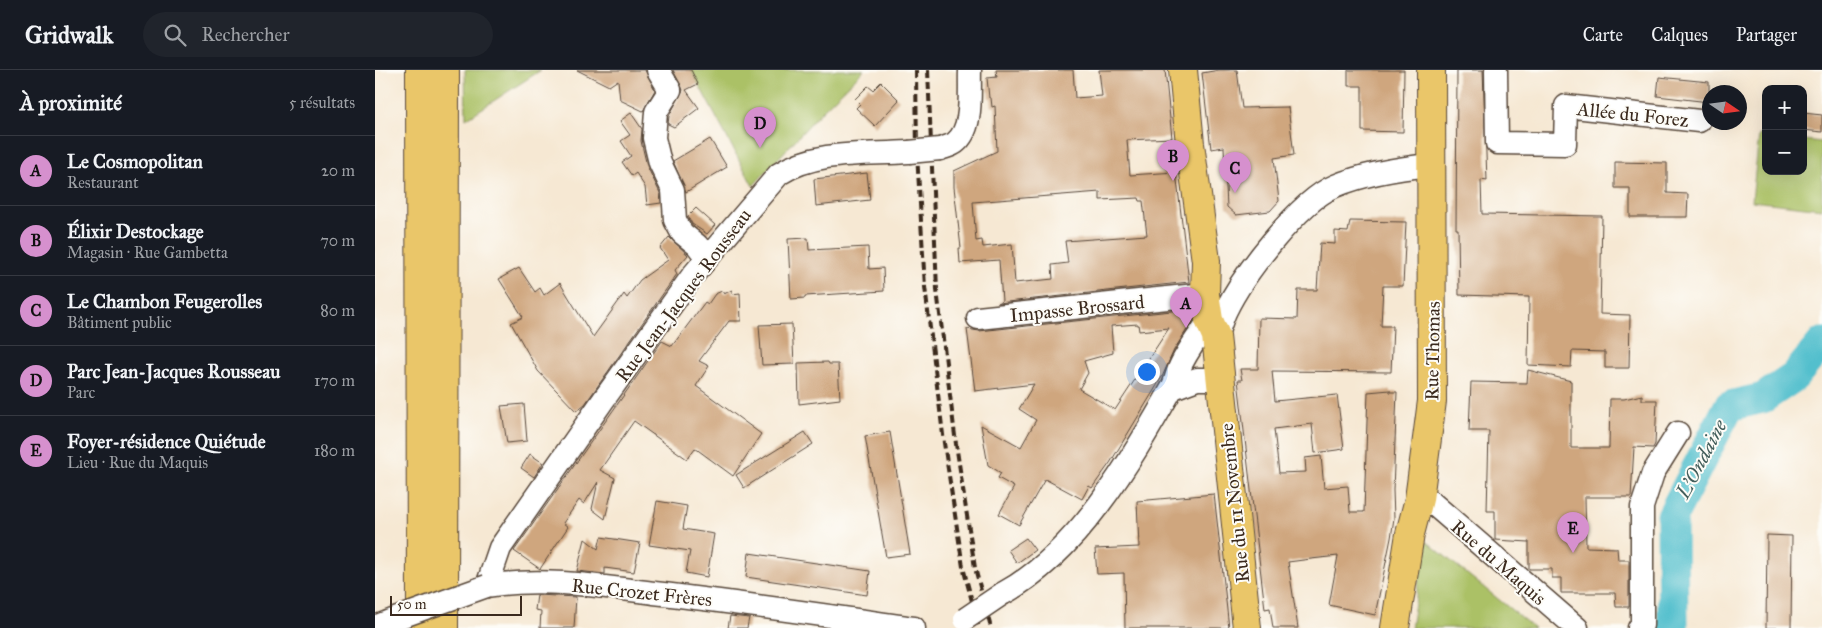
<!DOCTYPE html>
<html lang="fr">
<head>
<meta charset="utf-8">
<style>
  :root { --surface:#171b24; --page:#20242c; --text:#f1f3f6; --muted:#9ea1a6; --line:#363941; --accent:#d690ce }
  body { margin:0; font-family:"IM FELL Great Primer",serif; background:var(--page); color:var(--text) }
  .controls { position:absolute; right:15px; top:15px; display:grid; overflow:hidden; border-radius:10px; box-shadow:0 5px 20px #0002 }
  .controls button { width:45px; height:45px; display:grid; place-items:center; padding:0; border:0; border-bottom:1px solid var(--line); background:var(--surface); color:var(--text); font:25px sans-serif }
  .compass { position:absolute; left:1327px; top:15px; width:45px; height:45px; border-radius:50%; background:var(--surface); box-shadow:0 5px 20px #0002; rotate:103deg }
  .scale { position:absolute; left:15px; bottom:12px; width:132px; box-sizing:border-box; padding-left:5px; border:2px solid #3b2a1e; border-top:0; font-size:14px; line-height:18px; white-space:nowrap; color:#3b2a1e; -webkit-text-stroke:4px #fdfcf7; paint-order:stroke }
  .you { position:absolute; left:771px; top:301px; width:18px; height:18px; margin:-12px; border:4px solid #fff; border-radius:50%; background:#1a73e8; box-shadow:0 0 0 8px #1a73e833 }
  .badge { display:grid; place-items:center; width:32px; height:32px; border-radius:50%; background:var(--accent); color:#111; font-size:16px; font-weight:700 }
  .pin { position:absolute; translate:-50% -41px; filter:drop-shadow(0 1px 2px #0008) }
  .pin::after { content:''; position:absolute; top:26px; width:18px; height:15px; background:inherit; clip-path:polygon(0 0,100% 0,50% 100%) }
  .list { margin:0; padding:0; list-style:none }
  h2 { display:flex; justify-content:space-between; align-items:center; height:65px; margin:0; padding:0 20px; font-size:21px }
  h2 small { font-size:16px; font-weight:400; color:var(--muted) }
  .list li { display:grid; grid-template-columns:32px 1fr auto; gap:15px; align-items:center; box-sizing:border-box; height:70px; padding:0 20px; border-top:1px solid var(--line) }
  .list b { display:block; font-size:19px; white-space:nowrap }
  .list p { margin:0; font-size:16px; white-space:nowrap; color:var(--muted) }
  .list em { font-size:16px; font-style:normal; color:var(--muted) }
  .icon { flex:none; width:28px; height:28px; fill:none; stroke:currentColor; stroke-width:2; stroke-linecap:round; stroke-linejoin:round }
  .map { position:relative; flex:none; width:1447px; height:558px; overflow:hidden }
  header { display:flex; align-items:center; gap:30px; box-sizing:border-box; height:70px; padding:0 25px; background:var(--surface); border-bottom:1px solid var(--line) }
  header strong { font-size:24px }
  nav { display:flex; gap:28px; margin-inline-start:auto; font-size:18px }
  .search { width:350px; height:45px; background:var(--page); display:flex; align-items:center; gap:12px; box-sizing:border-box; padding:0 18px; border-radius:28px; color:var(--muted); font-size:19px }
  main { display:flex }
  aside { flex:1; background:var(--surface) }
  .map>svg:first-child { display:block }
</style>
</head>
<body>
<header>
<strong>Gridwalk</strong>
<div class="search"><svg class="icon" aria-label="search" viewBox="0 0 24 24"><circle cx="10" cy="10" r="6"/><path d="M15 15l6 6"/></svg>Rechercher</div>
<nav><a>Carte</a><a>Calques</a><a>Partager</a></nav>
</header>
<main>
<aside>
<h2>À proximité<small>5 résultats</small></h2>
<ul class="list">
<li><span class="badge">A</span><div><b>Le Cosmopolitan</b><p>Restaurant</p></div><em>20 m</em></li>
<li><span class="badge">B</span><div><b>Élixir Destockage</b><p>Magasin · Rue Gambetta</p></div><em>70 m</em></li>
<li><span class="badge">C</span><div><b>Le Chambon Feugerolles</b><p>Bâtiment public</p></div><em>80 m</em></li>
<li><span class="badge">D</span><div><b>Parc Jean-Jacques Rousseau</b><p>Parc</p></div><em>170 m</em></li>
<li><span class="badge">E</span><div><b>Foyer-résidence Quiétude</b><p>Lieu · Rue du Maquis</p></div><em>180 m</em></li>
</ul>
</aside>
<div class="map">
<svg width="1447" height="558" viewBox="0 0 1447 558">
  <rect width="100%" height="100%" fill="#fdfcf7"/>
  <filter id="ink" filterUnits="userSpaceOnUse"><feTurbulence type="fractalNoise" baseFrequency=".02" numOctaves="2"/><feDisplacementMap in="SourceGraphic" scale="10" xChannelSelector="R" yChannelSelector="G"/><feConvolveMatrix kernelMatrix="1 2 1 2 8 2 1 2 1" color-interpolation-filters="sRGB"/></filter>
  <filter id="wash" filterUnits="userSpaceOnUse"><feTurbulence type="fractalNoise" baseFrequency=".0096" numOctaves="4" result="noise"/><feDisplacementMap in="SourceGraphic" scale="20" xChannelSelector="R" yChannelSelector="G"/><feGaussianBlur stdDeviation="1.12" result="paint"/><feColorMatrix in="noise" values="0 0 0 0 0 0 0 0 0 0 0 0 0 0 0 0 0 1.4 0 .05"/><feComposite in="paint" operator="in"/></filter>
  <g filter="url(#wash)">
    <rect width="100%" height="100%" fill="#f6e8d3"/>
    <path fill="#abc166" stroke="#737642" d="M90,0H166L91,49Z
      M316,0H489L447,41L378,116Z
      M1384,65L1391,66V101H1428V70L1447,72V139L1377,131Z
      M1050,470L1159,558H1036Z"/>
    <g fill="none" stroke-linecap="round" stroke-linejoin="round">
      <path stroke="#53bfcd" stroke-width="31" d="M1298,558L1297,446L1354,336L1388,328L1419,307L1447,273"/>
    </g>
    <g id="blocks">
      <path fill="#cfa67e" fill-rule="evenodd" d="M202,0H270L280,20L268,41L245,30L243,10L234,16Z
        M298,0H316L323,14L311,20L324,38L299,57L293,54L294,46L308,20Z
        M621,0H698L700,28L727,26L724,0H790L797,68L752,70L755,105L801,102L814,212L623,233L627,231L624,190L585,193L584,178H586L579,117V101L622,81L620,36L617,37L616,28H614L612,8L622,7ZM725,122V130L764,128L765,131H768L772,165L690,171L693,193L677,195L678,209L640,213L637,174L608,177L607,170L601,171L598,132Z
        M844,0H862L867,38L913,37L919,85L899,88L904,131L895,141L861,145L852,137L849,77L836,79L827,3Z
        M973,0H1029L1028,62L987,61V16H973Z
        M1082,0H1108L1112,111L1106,110L1107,144L1227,146L1225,244L1255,245L1254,298H1230V282L1197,281L1196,297L1153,295L1154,227L1084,225L1083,159H1081Z
        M1284,7L1334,12V32L1282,26Z
        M506,12L524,30L500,56L481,38L485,34L480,29L493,16L498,20Z
        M256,43L267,59L266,71L272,96L285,123L286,133L272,135L270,117L261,103L257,106L247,92L256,86L246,71L255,65L245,51Z
        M1428,43L1447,45V62L1428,60Z
        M335,69L352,97L311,122L298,91Z
        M1240,92L1292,93V123L1313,124L1312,147H1255V118H1240Z
        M492,103L495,130L441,136L439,109Z
        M321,138L340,155L332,164L317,154L313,146Z
        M975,151L1031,152L1028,216H1008L1006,256H1018L1016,302L897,301L900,331L962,325L969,379L940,383L937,354L899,359L904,403L931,402L930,388L946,386L949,418L973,416L975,442H989L993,322L1015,320V322H1022L1018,420L1019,448L1016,468L1000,545L954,535L963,486L936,489L913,492L923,558H898L895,538L890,539L863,310H867L865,299H883L884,248L922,249L923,220H942L945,173L960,174V161L973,162Z
        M294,167L313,185L300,200L302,204L210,334L201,341L163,301L136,253L148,247L124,209L144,198L160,222L165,218L169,225L185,213L218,267L249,224L252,228L265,210L293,190L285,178Z
        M433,168L434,180L493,177L494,199L508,198L509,221L430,226V228L416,229L413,169Z
        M357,220V224L365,223L366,251H354L324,291L334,296L321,316L386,364L358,406L320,378L312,389L259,351L225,400L240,408L230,449L217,439L223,412L209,434L204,430L188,453L193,457L165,499L139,481L287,271L297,276L330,232L333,234L340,224L347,221L349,224Z
        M816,239L818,250L799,280L787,307L735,393L717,418L714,416L707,429L670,409L644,455L624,444L639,417L623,408L626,403L613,395L606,355L646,377L661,350L644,339L659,314L600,321L592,259L604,261ZM763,254L764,261L794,258L740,340L704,319L713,303L709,291L738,283L736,256Z
        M417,254L419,294L387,295L384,255Z
        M453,292L454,294H463L465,329L424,334L423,293Z
        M1153,300L1196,311V378H1234L1235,329H1249L1267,325V330H1282L1280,374L1278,378L1259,377L1256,427H1210L1211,477L1242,478L1243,490H1254V537H1241L1240,523H1186V508H1177V499H1154V472L1120,470V441H1112L1114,361H1094L1096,312L1152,313Z
        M149,334L152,371L132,373L126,336Z
        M430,362L438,374L369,418L361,405Z
        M515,362L535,484L511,487L490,366Z
        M155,384L168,393L159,407L146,398Z
        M839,424L854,558H750L749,503L722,504L720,479L764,477L762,431Z
        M282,431L312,436L308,459L339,464L332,507L311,503L315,481L274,475Z
        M1392,465L1417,466L1416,558H1391Z
        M226,467L265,473L259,502L230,498V504L202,501L210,469L223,479Z
        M651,468L660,480L642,493L633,480Z
        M374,483L495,501L492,525L371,507Z
        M162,525L201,527L199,558H165L166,541L160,540Z
        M355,546L374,548L372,558H353Z"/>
    </g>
  </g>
  <g filter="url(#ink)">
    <use href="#blocks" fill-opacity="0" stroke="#574639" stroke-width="1"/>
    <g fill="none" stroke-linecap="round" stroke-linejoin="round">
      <g stroke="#574639" stroke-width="25">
        <path id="minor" d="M283,0L295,20L281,42L279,68L285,93L298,120L300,150L307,163L322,175L332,188
          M1121,0L1122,73L1190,74L1191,36L1324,51
          M565,79C570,77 576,76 580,73C599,59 594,21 595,0
          M534,82C491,85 441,80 404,104L318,205L229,329L125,478L112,516C167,507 224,516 279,523C366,533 453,546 539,558
          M603,248L830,224
          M841,266C845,257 847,248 851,240C868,205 924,131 960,116C991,103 1025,98 1057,95
          M798,318L822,309H845
          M1044,429L1056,432L1202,558
          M627,524C702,484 755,392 796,320C800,314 801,306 804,299C811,282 824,266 834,250
          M0,557L20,549
          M1264,558L1267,555V437L1278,403L1303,363"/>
      </g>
      <g stroke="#574639" stroke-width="30">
        <path id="major" d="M808,0L815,74L831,191L830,224L834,250L841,266L872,558
          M1020,558L1035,464L1044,429L1057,331L1056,0"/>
      </g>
      <g stroke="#574639" stroke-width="30">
        <path id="highway" d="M45,0L46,558
          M69,558L70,0"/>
      </g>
      <use href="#minor" stroke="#fff" stroke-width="22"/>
      <use href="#major" stroke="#eac669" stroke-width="28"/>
      <use href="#highway" stroke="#eac669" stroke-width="28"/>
      <path stroke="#3b2a1e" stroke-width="4" stroke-dasharray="8 4" stroke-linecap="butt" d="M541,0L542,84L550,217L569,373L588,497L604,558
        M553,0L562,220L581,374L600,498L616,558"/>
      <g stroke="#574639" stroke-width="25" stroke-linecap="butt">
        <path id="minor-bridge" d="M534,82L565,79
          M20,549L112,516
          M590,549L627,524"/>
      </g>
      <use href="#minor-bridge" stroke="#fff" stroke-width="22"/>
    </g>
  </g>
  <g text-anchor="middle" stroke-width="4" stroke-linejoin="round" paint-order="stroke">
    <g font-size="19" fill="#3b2a1e" stroke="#fdfcf7">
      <text transform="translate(1258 44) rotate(6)" y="7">Allée du Forez</text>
      <text transform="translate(308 225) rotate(-53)" y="7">Rue Jean-Jacques Rousseau</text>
      <text transform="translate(702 238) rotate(-6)" y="7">Impasse Brossard</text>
      <text transform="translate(1057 281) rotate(-89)" y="7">Rue Thomas</text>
      <text transform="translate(859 433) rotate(-96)" y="7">Rue du 11 Novembre</text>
      <text transform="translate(1124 492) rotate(41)" y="7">Rue du Maquis</text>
      <text transform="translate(267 522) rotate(6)" y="7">Rue Crozet Frères</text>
    </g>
    <g font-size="20" font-style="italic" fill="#435e5b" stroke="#fdfcf7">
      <text transform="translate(1326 389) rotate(-62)" y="7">L'Ondaine</text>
    </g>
  </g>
</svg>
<div class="controls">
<button>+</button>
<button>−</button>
</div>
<svg class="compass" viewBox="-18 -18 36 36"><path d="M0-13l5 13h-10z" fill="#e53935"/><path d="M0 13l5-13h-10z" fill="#9ea1a6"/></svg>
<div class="scale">50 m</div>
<div class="you"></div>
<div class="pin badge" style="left:811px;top:258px">A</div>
<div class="pin badge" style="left:798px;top:111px">B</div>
<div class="pin badge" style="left:860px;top:123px">C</div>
<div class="pin badge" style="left:385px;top:78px">D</div>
<div class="pin badge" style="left:1198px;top:483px">E</div>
</div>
</main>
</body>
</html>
